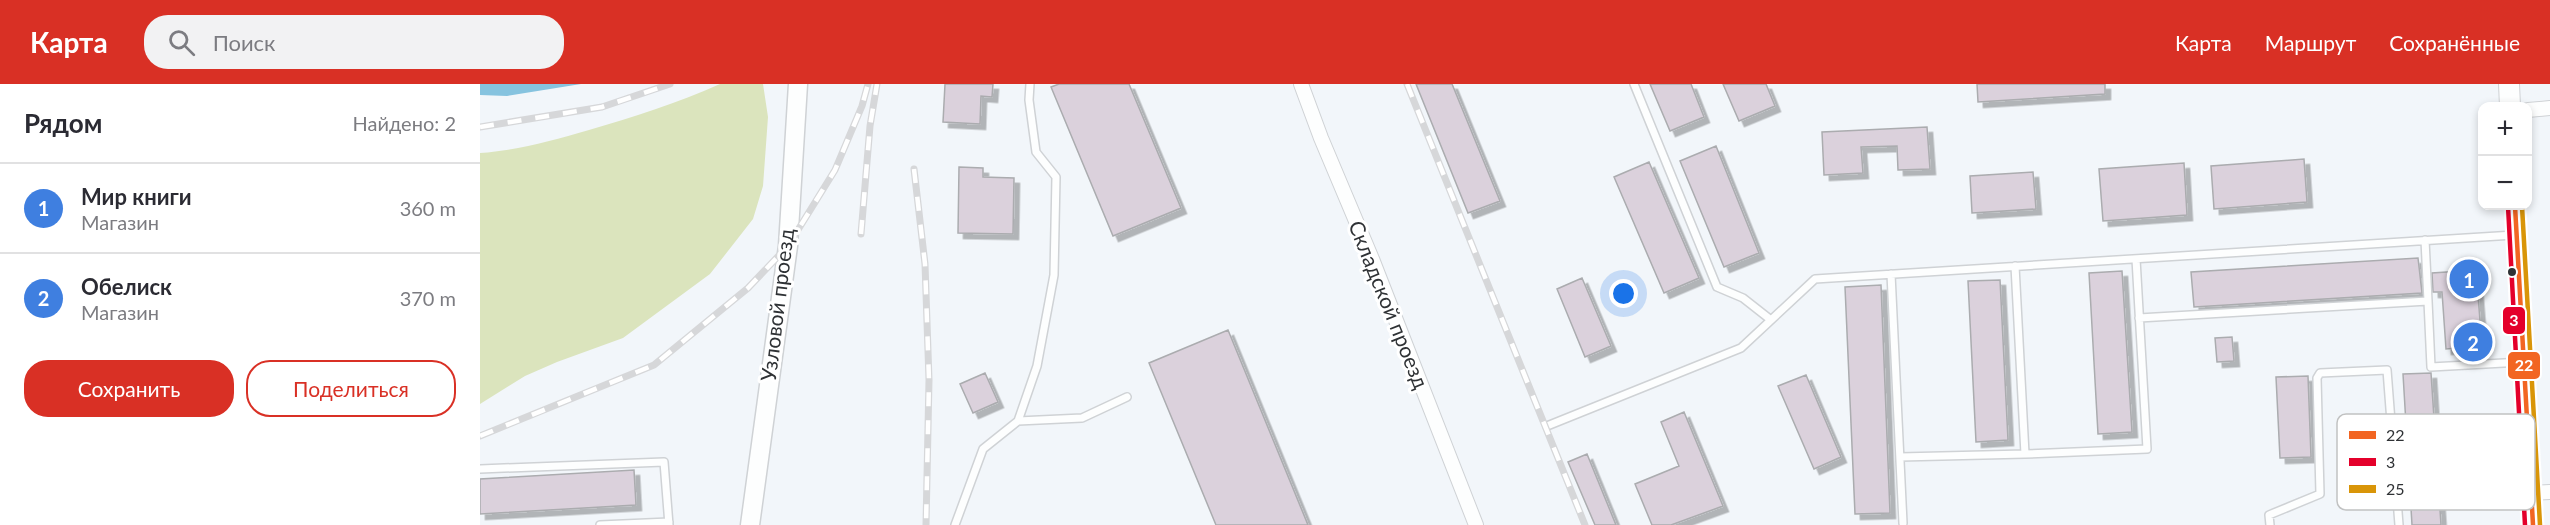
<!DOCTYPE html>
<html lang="ru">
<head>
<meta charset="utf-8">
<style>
  :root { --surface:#fff; --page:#f2f2f3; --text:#2b2b33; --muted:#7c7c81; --line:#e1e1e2; --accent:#d93025 }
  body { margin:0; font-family:Lato,sans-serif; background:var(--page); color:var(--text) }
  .controls { position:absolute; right:18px; top:18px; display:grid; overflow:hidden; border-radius:12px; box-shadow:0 3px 9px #0003 }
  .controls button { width:54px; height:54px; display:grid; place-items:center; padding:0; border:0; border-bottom:2px solid var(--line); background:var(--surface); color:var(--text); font:30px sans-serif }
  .you { position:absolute; left:1144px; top:210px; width:21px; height:21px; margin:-15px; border:4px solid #fff; border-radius:50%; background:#1a73e8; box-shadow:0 0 0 9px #1a73e833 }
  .badge { display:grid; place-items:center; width:39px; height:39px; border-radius:50%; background:var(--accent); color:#fff; font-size:20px; font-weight:700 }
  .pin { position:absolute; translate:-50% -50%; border:3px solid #fff; box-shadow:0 2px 6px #0006 }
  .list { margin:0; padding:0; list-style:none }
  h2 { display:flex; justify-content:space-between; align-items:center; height:78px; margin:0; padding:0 24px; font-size:26px }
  h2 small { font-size:20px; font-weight:400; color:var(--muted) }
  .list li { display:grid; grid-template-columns:39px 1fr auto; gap:18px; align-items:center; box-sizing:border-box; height:90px; padding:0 24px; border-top:2px solid var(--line) }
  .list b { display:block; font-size:22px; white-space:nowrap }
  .list p { margin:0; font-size:20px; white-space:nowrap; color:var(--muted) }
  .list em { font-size:20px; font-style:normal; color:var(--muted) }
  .actions { display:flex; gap:12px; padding:18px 24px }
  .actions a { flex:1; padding:14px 0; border:2px solid var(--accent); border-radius:24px; text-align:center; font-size:21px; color:var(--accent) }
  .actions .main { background:var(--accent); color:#fff }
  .icon { flex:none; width:33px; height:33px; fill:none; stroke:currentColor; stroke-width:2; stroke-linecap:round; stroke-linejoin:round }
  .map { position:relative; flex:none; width:2070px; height:441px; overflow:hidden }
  header { display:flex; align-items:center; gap:36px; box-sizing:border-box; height:84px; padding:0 30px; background:var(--accent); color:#fff }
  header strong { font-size:28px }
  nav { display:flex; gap:33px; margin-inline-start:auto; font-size:21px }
  .search { width:420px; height:54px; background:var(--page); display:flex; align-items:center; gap:15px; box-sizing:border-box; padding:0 21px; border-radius:24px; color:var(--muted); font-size:22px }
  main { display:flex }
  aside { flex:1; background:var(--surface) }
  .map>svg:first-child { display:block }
</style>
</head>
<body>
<header>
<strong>Карта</strong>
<div class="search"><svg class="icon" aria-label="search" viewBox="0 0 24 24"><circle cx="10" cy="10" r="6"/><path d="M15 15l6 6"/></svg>Поиск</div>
<nav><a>Карта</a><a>Маршрут</a><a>Сохранённые</a></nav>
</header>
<main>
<aside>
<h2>Рядом<small>Найдено: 2</small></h2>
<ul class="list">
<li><span class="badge" style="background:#3f7fe0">1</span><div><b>Мир книги</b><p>Магазин</p></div><em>360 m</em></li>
<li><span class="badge" style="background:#3f7fe0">2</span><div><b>Обелиск</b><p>Магазин</p></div><em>370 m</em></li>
</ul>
<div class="actions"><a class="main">Сохранить</a><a>Поделиться</a></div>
</aside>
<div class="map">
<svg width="2070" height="441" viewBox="0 0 2070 441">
  <defs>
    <filter id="shadow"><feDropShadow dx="5.5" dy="5.5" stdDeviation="0" flood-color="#0004"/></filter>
  </defs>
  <rect width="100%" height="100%" fill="#f2f6fa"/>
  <path fill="#dbe4bd" d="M240,0H283L288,33L283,102L273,135L230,190L143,254L77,278L45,292L0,320V69C39,66 71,57 109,46C154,33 197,19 240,0Z"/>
  <path fill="#86c3df" d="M0,0H101L27,12L0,11Z"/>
  <path fill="#dbd1dc" stroke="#abacaf" stroke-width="1.5" filter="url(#shadow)" d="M465,0H513L512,13L501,12L500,40L463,38Z
    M579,0H649L701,124L633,152L571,3Z
    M936,0H972L1020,117L988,129Z
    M1170,0H1211L1224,33L1190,47Z
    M1243,0H1286L1295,22L1259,37Z
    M1497,0H1625V10L1498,18Z
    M1447,43L1450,85L1418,86L1417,62L1381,63L1383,89L1344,91L1342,48Z
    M1236,62L1279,169L1244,183L1200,77Z
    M1824,75L1827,118L1734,125L1731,82Z
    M1169,78L1219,194L1184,209L1134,93Z
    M1704,79L1707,131L1623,137L1619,85Z
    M479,83L503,84V93L534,94L533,150L478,149Z
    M1553,88L1556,125L1492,129L1490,92Z
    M1938,174L1942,209L1714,223L1711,188Z
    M1996,186L2002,262L1966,265L1962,208H1953L1952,189Z
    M1642,187L1652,348L1618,350L1609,189Z
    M1102,194L1131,262L1105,273L1077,205Z
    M1520,196L1528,356L1496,358L1488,197Z
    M1401,201L1410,429L1375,430L1365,203Z
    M748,246L828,441H736L669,279Z
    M1752,253L1754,277L1737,278L1735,254Z
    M505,289L518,318L493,329L480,300Z
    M1951,289L1961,441H1932L1923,290Z
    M1326,291L1361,373L1334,385L1298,302Z
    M1828,292L1831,373L1800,374L1796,293Z
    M1204,328L1243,422L1191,441H1172L1155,400L1199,382L1181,338Z
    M1107,370L1136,441H1115L1088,378Z
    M154,386L156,421L0,430V395Z"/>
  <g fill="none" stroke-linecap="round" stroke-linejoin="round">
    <g stroke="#cfd2d5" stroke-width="10">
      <path id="service" d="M1154,0L1237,203L1263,214L1291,236
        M1535,182L1545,370L1667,365L1656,175
        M1411,190L1423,439
        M1948,217L1951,283L2042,278
        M1659,234L1948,217L1945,156
        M538,337L557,282L574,191L576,93L556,68L549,16L550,0
        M1067,342L1261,264L1335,195L2034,151
        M1420,373L1545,370
        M0,385L184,378L189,441
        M120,441L189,438
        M475,441L503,365L538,337L602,334L647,313
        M1790,441L1789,431L1840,410L1837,294L1840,289L1907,286L1919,441"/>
    </g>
    <g stroke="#cfd2d5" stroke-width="16">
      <path id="minor" d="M821,0L841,54L892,175L996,441
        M2048,26L2070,24
        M2051,409L2070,408"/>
    </g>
    <g stroke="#cfd2d5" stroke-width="21">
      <path id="tertiary" d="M270,441L308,162L318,0"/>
    </g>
    <g stroke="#cfd2d5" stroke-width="22">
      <path id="secondary" d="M2029,0L2030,22
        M2035,122L2053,441"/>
    </g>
    <use href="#service" stroke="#fdfefe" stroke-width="7"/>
    <use href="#minor" stroke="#fdfefe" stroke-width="14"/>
    <use href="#tertiary" stroke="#fdfefe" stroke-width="18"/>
    <use href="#secondary" stroke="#fdfefe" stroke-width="20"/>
    <g stroke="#d6d7d9" stroke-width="7">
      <path id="rail" d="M927,0L1105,441
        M0,43L122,23L190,0
        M434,85L445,180L449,296L446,441
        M381,150L390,42L397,0
        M0,352L174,281L268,204L308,162L355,86L382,22L388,0"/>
    </g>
    <use href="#rail" stroke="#fff" stroke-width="4.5" stroke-dasharray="14" stroke-linecap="butt"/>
    <g stroke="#fff" stroke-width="9">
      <path id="bus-1" d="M2035,122L2053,441"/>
    </g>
    <g stroke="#fff" stroke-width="9">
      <path id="bus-2" d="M2028,122L2045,441"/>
    </g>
    <g stroke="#fff" stroke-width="9">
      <path id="bus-3" d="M2042,122L2060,441"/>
    </g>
    <use href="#bus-1" stroke="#f26522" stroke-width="4.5"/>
    <use href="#bus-2" stroke="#e4002b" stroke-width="4.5"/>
    <use href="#bus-3" stroke="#d99508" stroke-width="4.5"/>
  </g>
  <circle fill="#2f3235" stroke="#fff" stroke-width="2" cx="2032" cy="188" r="5"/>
  <g text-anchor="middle" stroke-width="6" stroke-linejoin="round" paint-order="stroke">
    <g font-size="21" fill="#2f3235" stroke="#fff">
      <text transform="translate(298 221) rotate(-83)" y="7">Узловой проезд</text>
      <text transform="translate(908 221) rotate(68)" y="7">Складской проезд</text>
    </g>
  </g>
  <rect x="1857" y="330" width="198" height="96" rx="9" fill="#fff" stroke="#c1c2c2" stroke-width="1.5"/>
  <rect x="1869" y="347" width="27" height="8" fill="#f26522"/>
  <rect x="1869" y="374" width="27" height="8" fill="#e4002b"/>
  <rect x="1869" y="401" width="27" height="8" fill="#d99508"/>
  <g font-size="16" fill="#2f3235">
    <text x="1906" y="357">22</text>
    <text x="1906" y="384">3</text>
    <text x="1906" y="411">25</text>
  </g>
  <g stroke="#fff" stroke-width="2">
    <rect x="2022" y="222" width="24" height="29" rx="6" fill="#e4002b"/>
    <rect x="2027" y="267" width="34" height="29" rx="6" fill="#f26522"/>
  </g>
  <g font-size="16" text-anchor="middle" font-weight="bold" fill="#fff">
    <text x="2034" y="242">3</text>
    <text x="2044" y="287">22</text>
  </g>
</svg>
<div class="controls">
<button>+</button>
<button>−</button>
</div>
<div class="you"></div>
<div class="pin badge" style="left:1989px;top:195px;background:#3f7fe0">1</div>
<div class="pin badge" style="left:1993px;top:258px;background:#3f7fe0">2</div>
</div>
</main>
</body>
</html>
